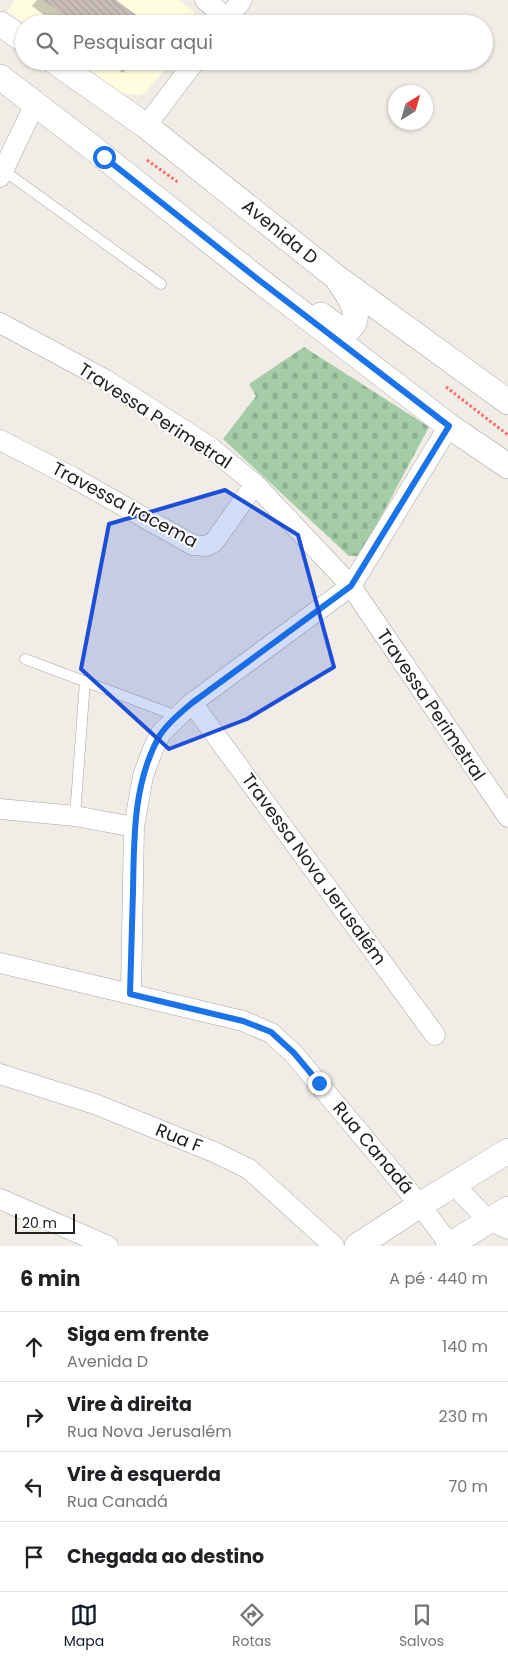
<!DOCTYPE html>
<html lang="pt">
<head>
<meta charset="utf-8">
<style>
  :root { --surface:#fff; --page:#f6f6f6; --text:#202124; --muted:#757577; --line:#e0e0e0; --accent:#111827 }
  body { margin:0; font-family:Poppins,sans-serif; background:var(--page); color:var(--text) }
  .compass { position:absolute; left:388px; top:85px; width:45px; height:45px; border-radius:50%; background:var(--surface); box-shadow:0 1px 4px #0004; rotate:37deg }
  .scale { position:absolute; left:15px; bottom:12px; width:60px; box-sizing:border-box; padding-left:5px; border:2px solid #202020; border-top:0; font-size:14px; line-height:18px; white-space:nowrap; color:#202020; -webkit-text-stroke:4px #fff; paint-order:stroke }
  .stop { position:absolute; width:15px; height:15px; margin:-11px; border:4px solid #1a73e8; border-radius:50%; background:#fff }
  .stop.end { background:#1a73e8; border-color:#fff; box-shadow:0 1px 5px #0008 }
  .list { margin:0; padding:0; list-style:none }
  h2 { display:flex; justify-content:space-between; align-items:center; height:65px; margin:0; padding:0 20px; font-size:21px }
  h2 small { font-size:16px; font-weight:400; color:var(--muted) }
  .list li { display:grid; grid-template-columns:32px 1fr auto; gap:15px; align-items:center; box-sizing:border-box; height:70px; padding:0 20px; border-top:1px solid var(--line) }
  .list b { display:block; font-size:19px; white-space:nowrap }
  .list p { margin:0; font-size:16px; white-space:nowrap; color:var(--muted) }
  .list em { font-size:16px; font-style:normal; color:var(--muted) }
  .icon { flex:none; width:28px; height:28px; fill:none; stroke:currentColor; stroke-width:2; stroke-linecap:round; stroke-linejoin:round }
  .map { position:relative; flex:none; width:508px; height:1246px; overflow:hidden }
  .search { position:absolute; background:var(--surface); box-shadow:0 1px 4px #0004; left:15px; right:15px; top:15px; height:55px; display:flex; align-items:center; gap:12px; box-sizing:border-box; padding:0 18px; border-radius:28px; color:var(--muted); font-size:19px }
  .sheet { height:345px; background:var(--surface) }
  nav { display:flex; justify-content:space-around; align-items:center; box-sizing:border-box; height:70px; border-top:1px solid var(--line); background:var(--surface); font-size:14px; color:var(--muted) }
  nav a { display:grid; justify-items:center; gap:2px }
  nav .on { color:var(--accent) }
  .map>svg:first-child { display:block }
</style>
</head>
<body>
<div class="map">
<svg width="508" height="1246" viewBox="0 0 508 1246">
  <defs>
    <pattern id="cemetery-stones" width="16" height="16" patternUnits="userSpaceOnUse" patternTransform="scale(1.25)"><rect width="16" height="16" fill="#a4cca6"/><path d="M2 7V4a2 2 0 0 1 4 0v3zM10 15v-3a2 2 0 0 1 4 0v3z" fill="#8daf8f"/></pattern>
    <pattern id="building-back-hatch" width="6" height="6" patternUnits="userSpaceOnUse" patternTransform="scale(1.25)"><rect width="6" height="6" fill="#cabdb8"/><path d="M-1 5l2 2M0 0l6 6M5-1l2 2" fill="none" stroke="#ada29e"/></pattern>
  </defs>
  <rect width="100%" height="100%" fill="#f1ece5"/>
  <path fill="#fffce0" d="M14,0H179L193,11L197,24H25L7,11L15,1Z
    M76,61H172L145,93L137,95L119,93Z"/>
  <path fill="url(#cemetery-stones)" d="M304,347L429,427L360,556H349L223,439L256,396L249,384Z"/>
  <path fill="#0003" d="M37,0H114L146,24H56L32,6Z
    M106,61H134L123,73Z"/>
  <path fill="url(#building-back-hatch)" d="M43,0H116L148,24H75Z"/>
  <g fill="none" stroke-linecap="round" stroke-linejoin="round">
    <g stroke="#a7a7a7" stroke-width="11">
      <path id="service" d="M3,170L161,284
        M25,659L177,716
        M75,816L85,681"/>
    </g>
    <g stroke="#a7a7a7" stroke-width="21">
      <path id="minor" d="M205,0L227,18
        M223,24L242,0
        M146,126L195,61
        M0,177L35,104
        M0,323L106,380L210,447L255,484L351,586L508,817
        M0,440L72,477L193,545L206,546L214,542L255,484
        M192,703L435,1035
        M0,809L75,816L134,827
        M0,963L243,1021L271,1033L293,1053L420,1205L450,1245
        M131,993L134,827L143,776L153,749L161,733L192,703L351,586L449,426
        M0,1074L95,1104L214,1152L249,1169L334,1246
        M453,1184L488,1220L508,1229
        M0,1199L108,1246"/>
    </g>
    <g stroke="#a7a7a7" stroke-width="26">
      <path id="tertiary" d="M0,24L24,40
        M54,61L146,126L336,277L508,402
        M0,77L89,145L255,277L449,426L508,466
        M321,315L340,329H349C364,316 349,296 340,283
        M357,1246L420,1205L508,1151
        M448,1246L508,1209"/>
    </g>
    <path stroke="#ff6968" stroke-width="3" stroke-dasharray="2.5 2.5" stroke-linecap="butt" d="M147,160L179,183
      M446,387L508,435"/>
    <use href="#service" stroke="#fff" stroke-width="10"/>
    <use href="#minor" stroke="#fff" stroke-width="20"/>
    <use href="#tertiary" stroke="#fff" stroke-width="25"/>
  </g>
  <g fill="none" stroke-linecap="round" stroke-linejoin="round">
    <path stroke="#1a73e8" stroke-width="6" d="M104,157L255,277L449,426L351,586L192,703C181,712 168,723 160,735C133,782 134,838 133,891C132,925 131,959 130,994L243,1021L271,1032L294,1053L319,1083"/>
  </g>
  <path fill="#1d4ed8" fill-opacity="0.2" stroke="#1d4ed8" stroke-width="4" stroke-linejoin="round" d="M225,490L298,535L334,667L247,719L169,749L81,669L109,524Z"/>
  <g text-anchor="middle" stroke-width="4" stroke-linejoin="round" paint-order="stroke">
    <g font-size="18" fill="#202020" stroke="#fff">
      <text transform="translate(280 232) rotate(39)" y="6">Avenida D</text>
      <text transform="translate(155 416) rotate(33)" y="6">Travessa Perimetral</text>
      <text transform="translate(125 505) rotate(28)" y="6">Travessa Iracema</text>
      <text transform="translate(431 705) rotate(56)" y="6">Travessa Perimetral</text>
      <text transform="translate(314 869) rotate(54)" y="6">Travessa Nova Jerusalém</text>
      <text transform="translate(179 1138) rotate(22)" y="6">Rua F</text>
      <text transform="translate(373 1148) rotate(50)" y="6">Rua Canadá</text>
    </g>
  </g>
</svg>
<svg class="compass" viewBox="-18 -18 36 36"><path d="M0-13l5 13h-10z" fill="#e53935"/><path d="M0 13l5-13h-10z" fill="#757577"/></svg>
<div class="scale">20 m</div>
<div class="stop" style="left:104px;top:157px"></div>
<div class="stop end" style="left:319px;top:1083px"></div>
<div class="search"><svg class="icon" aria-label="search" viewBox="0 0 24 24"><circle cx="10" cy="10" r="6"/><path d="M15 15l6 6"/></svg>Pesquisar aqui</div>
</div>
<section class="sheet">
<h2>6 min<small>A pé · 440 m</small></h2>
<ul class="list">
<li><svg class="icon" aria-label="ahead" viewBox="0 0 24 24"><path d="M12 20V5M6 11l6-6 6 6"/></svg><div><b>Siga em frente</b><p>Avenida D</p></div><em>140 m</em></li>
<li><svg class="icon" aria-label="right" viewBox="0 0 24 24"><path d="M7 20v-9h11M14 6l5 5-5 5"/></svg><div><b>Vire à direita</b><p>Rua Nova Jerusalém</p></div><em>230 m</em></li>
<li><svg class="icon" aria-label="left" viewBox="0 0 24 24"><path d="M17 20v-9H6M10 6l-5 5 5 5"/></svg><div><b>Vire à esquerda</b><p>Rua Canadá</p></div><em>70 m</em></li>
<li><svg class="icon" aria-label="arrive" viewBox="0 0 24 24"><path d="M6 21V4h12l-3 4 3 4H6"/></svg><div><b>Chegada ao destino</b></div></li>
</ul>
</section>
<nav>
<a class="on"><svg class="icon" aria-label="map" viewBox="0 0 24 24"><path d="M3 6l6-2 6 2 6-2v14l-6 2-6-2-6 2zM9 4v14M15 6v14"/></svg>Mapa</a>
<a><svg class="icon" aria-label="directions" viewBox="0 0 24 24"><path d="M12 3l9 9-9 9-9-9zM9 14v-3h6M13 9l2 2-2 2"/></svg>Rotas</a>
<a><svg class="icon" aria-label="saved" viewBox="0 0 24 24"><path d="M7 4h10v16l-5-4-5 4z"/></svg>Salvos</a>
</nav>
</body>
</html>
